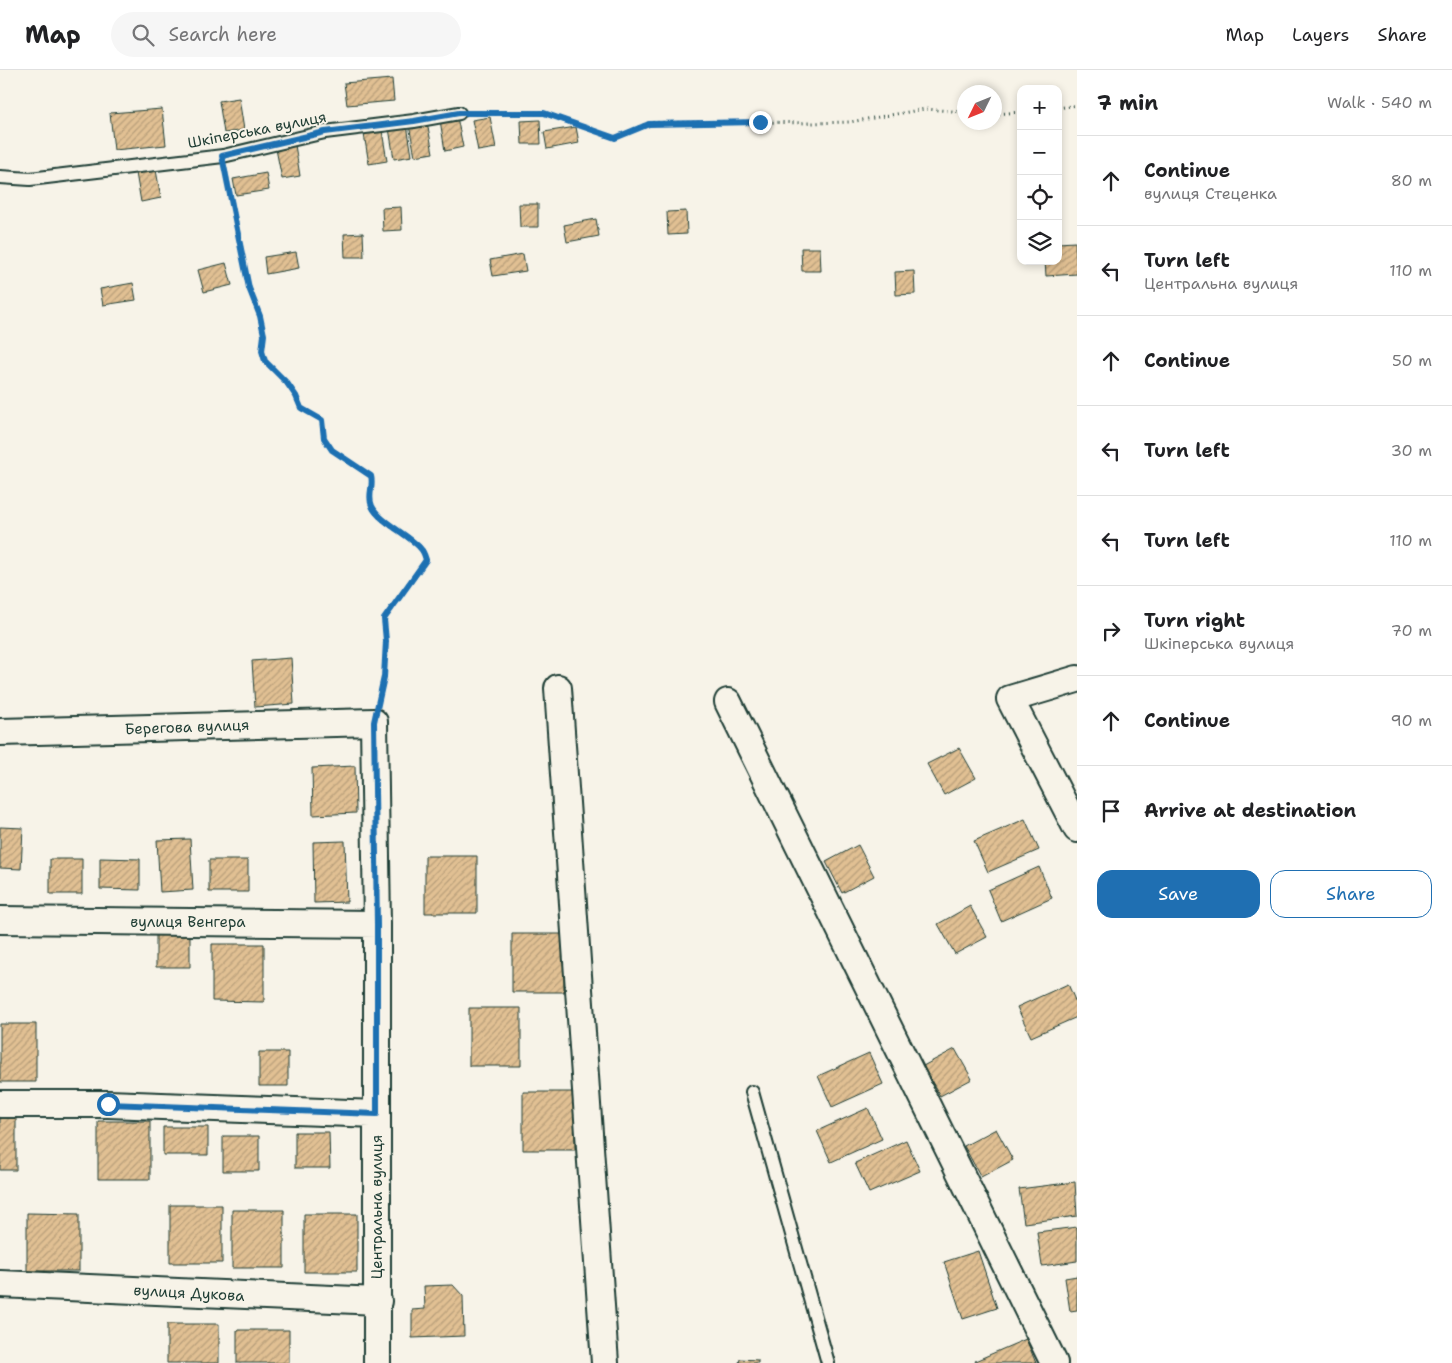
<!DOCTYPE html>
<html lang="en">
<head>
<meta charset="utf-8">
<style>
  :root { --surface:#fff; --page:#f6f6f6; --text:#202124; --muted:#757577; --line:#e0e0e0; --accent:#1f6fb2 }
  body { margin:0; font-family:"Shantell Sans",sans-serif; background:var(--page); color:var(--text) }
  .controls { position:absolute; right:15px; top:15px; display:grid; overflow:hidden; border-radius:10px; box-shadow:0 2px 8px #0003 }
  .controls button { width:45px; height:45px; display:grid; place-items:center; padding:0; border:0; border-bottom:1px solid var(--line); background:var(--surface); color:var(--text); font:25px sans-serif }
  .compass { position:absolute; left:957px; top:15px; width:45px; height:45px; border-radius:50%; background:var(--surface); box-shadow:0 2px 8px #0003; rotate:227deg }
  .stop { position:absolute; width:15px; height:15px; margin:-11px; border:4px solid #1f6fb2; border-radius:50%; background:#fff }
  .stop.end { background:#1f6fb2; border-color:#fff; box-shadow:0 1px 5px #0008 }
  .list { margin:0; padding:0; list-style:none }
  h2 { display:flex; justify-content:space-between; align-items:center; height:65px; margin:0; padding:0 20px; font-size:21px }
  h2 small { font-size:16px; font-weight:400; color:var(--muted) }
  .list li { display:grid; grid-template-columns:32px 1fr auto; gap:15px; align-items:center; box-sizing:border-box; height:90px; padding:0 20px; border-top:1px solid var(--line) }
  .list b { display:block; font-size:19px; white-space:nowrap }
  .list p { margin:0; font-size:16px; white-space:nowrap; color:var(--muted) }
  .list em { font-size:16px; font-style:normal; color:var(--muted) }
  .actions { display:flex; gap:10px; padding:15px 20px }
  .actions a { flex:1; padding:11px 0; border:1px solid var(--accent); border-radius:15px; text-align:center; font-size:18px; color:var(--accent) }
  .actions .main { background:var(--accent); color:#fff }
  .icon { flex:none; width:28px; height:28px; fill:none; stroke:currentColor; stroke-width:2; stroke-linecap:round; stroke-linejoin:round }
  .map { position:relative; flex:none; width:1077px; height:1293px; overflow:hidden }
  header { display:flex; align-items:center; gap:30px; box-sizing:border-box; height:70px; padding:0 25px; background:var(--surface); border-bottom:1px solid var(--line) }
  header strong { font-size:24px }
  nav { display:flex; gap:28px; margin-inline-start:auto; font-size:18px }
  .search { width:350px; height:45px; background:var(--page); display:flex; align-items:center; gap:12px; box-sizing:border-box; padding:0 18px; border-radius:28px; color:var(--muted); font-size:19px }
  main { display:flex }
  aside { flex:1; background:var(--surface) }
  .map>svg:first-child { display:block }
</style>
</head>
<body>
<header>
<strong>Map</strong>
<div class="search"><svg class="icon" aria-label="search" viewBox="0 0 24 24"><circle cx="10" cy="10" r="6"/><path d="M15 15l6 6"/></svg>Search here</div>
<nav><a>Map</a><a>Layers</a><a>Share</a></nav>
</header>
<main>
<div class="map">
<svg width="1077" height="1293" viewBox="0 0 1077 1293">
  <defs>
    <pattern id="building-hatch" width="6" height="6" patternUnits="userSpaceOnUse" patternTransform="scale(1.25)"><rect width="6" height="6" fill="#e1c093"/><path d="M-1 1l2-2M0 6l6-6M5 7l2-2" fill="none" stroke="#b69d79"/></pattern>
  </defs>
  <rect width="100%" height="100%" fill="#f7f3e8"/>
  <filter id="ink" filterUnits="userSpaceOnUse"><feTurbulence type="fractalNoise" baseFrequency=".02" numOctaves="2"/><feDisplacementMap in="SourceGraphic" scale="10" xChannelSelector="R" yChannelSelector="G"/><feConvolveMatrix kernelMatrix="1 2 1 2 8 2 1 2 1" color-interpolation-filters="sRGB"/></filter>
  <g filter="url(#ink)">
    <path fill="url(#building-hatch)" stroke="#1f3d34" d="M392,9L394,31L347,35L344,13Z
      M239,28L244,60L224,63L219,31Z
      M162,39L166,75L114,80L110,43Z
      M457,47L463,77L445,81L440,50Z
      M490,47L496,78L478,81L472,50Z
      M540,50L541,74H522L521,51Z
      M427,52L433,83L415,86L409,55Z
      M407,55L412,86L394,89L389,58Z
      M576,57L579,73L547,79L544,62Z
      M382,61L387,91L369,94L364,64Z
      M295,75L300,106L282,109L276,79Z
      M156,100L161,128L141,132L136,103Z
      M266,103L269,120L236,125L233,109Z
      M519,134H538V157H520Z
      M401,137L402,160L383,161L382,138Z
      M686,141L687,164L668,165L667,142Z
      M596,149L599,166L567,172L564,155Z
      M363,163L364,187H345L344,164Z
      M1075,172L1077,204L1046,206L1045,191H1058V173Z
      M801,178H820L821,201H802Z
      M296,182L299,198L266,204L264,187Z
      M523,184L526,201L493,206L490,190Z
      M226,193L232,215L204,222L198,200Z
      M914,201L915,224L896,225L895,202Z
      M133,213L136,230L103,235L100,219Z
      M291,588L294,634L255,637L252,591Z
      M959,678L976,708L944,725L927,694Z
      M355,696L356,743L313,745L312,698Z
      M1025,749L1039,780L988,802L974,771Z
      M0,757L23,758L21,799L0,798Z
      M190,769L193,820L160,822L157,770Z
      M345,771L347,832L314,833L313,772Z
      M858,775L874,806L842,823L826,792Z
      M425,786H477V843H425Z
      M100,788L140,789V820L100,819Z
      M50,789H82V824H50Z
      M209,790H248V822H209Z
      M1039,797L1052,828L1001,851L988,820Z
      M970,836L987,867L955,884L938,854Z
      M156,864H190V897H156Z
      M512,864H564V922H512Z
      M212,874H264V932L212,931Z
      M1068,914L1077,935V947L1031,967L1017,937Z
      M469,938H521V996H469Z
      M0,954H36V1012H0Z
      M955,979L972,1009L940,1026L923,996Z
      M259,982H288V1016H259Z
      M869,983L883,1014L832,1037L818,1006Z
      M523,1022H575V1080H523Z
      M868,1038L882,1069L831,1092L817,1061Z
      M0,1042H16V1100H0Z
      M98,1051H150V1109H98Z
      M163,1057H208V1085H163Z
      M996,1059L1013,1090L981,1107L964,1076Z
      M295,1062H329L330,1098H295Z
      M223,1066H259V1101H223Z
      M906,1070L920,1101L869,1123L855,1093Z
      M1075,1112L1077,1146L1024,1153L1019,1119Z
      M170,1135H222V1193H170Z
      M232,1140H284V1198H232Z
      M27,1143L79,1144V1201H27Z
      M304,1144H357V1202H304Z
      M1077,1157V1191L1042,1196L1037,1162Z
      M978,1181L997,1238L963,1249L944,1192Z
      M1077,1206V1240L1070,1241L1065,1208Z
      M453,1215L463,1226L464,1266L412,1268V1240L425,1239L424,1216Z
      M167,1254H219V1293H167Z
      M237,1260H289V1293H237Z
      M1026,1269L1036,1293H976L975,1291Z
      M740,1289L758,1290V1293H739Z"/>
    <g fill="none" stroke-linecap="round" stroke-linejoin="round">
      <g stroke="#1f3d34" stroke-width="16">
        <path id="service" d="M0,107L30,109L223,86L325,62L414,51L459,43
          M752,1022L828,1293"/>
      </g>
      <g stroke="#1f3d34" stroke-width="30">
        <path id="minor" d="M1077,609L1010,629L1077,759
          M558,618L605,1293
          M728,632L1054,1293
          M0,662L374,652L377,854V1293
          M0,850L377,854
          M0,1034H108L377,1044
          M0,1214L378,1231"/>
      </g>
      <path stroke="#1f3d34" stroke-width="3" stroke-dasharray="1 4" stroke-linecap="butt" d="M1058,38L1077,35
        M475,43H544L615,68L649,53L760,52L809,53L850,52L925,39L964,42
        M994,44L1021,42
        M226,103L249,218L260,246L264,265L262,281L265,291L287,313L296,326L301,338L322,350L324,368L332,380L371,406C374,416 367,426 372,436C379,454 409,464 421,479C424,482 425,487 426,490L384,549L386,571L384,607L379,629"/>
      <use href="#service" stroke="#f7f3e8" stroke-width="12"/>
      <use href="#minor" stroke="#f7f3e8" stroke-width="26"/>
    </g>
  </g>
  <g fill="none" stroke-linecap="round" stroke-linejoin="round" filter="url(#ink)">
    <path stroke="#1f6fb2" stroke-width="6" d="M108,1034L377,1044V854L374,652L384,607L386,571L384,549L426,490C425,487 424,482 421,479C410,465 379,452 372,436C367,426 374,416 371,406L332,380L324,368L322,350L301,338L296,326L287,313L265,291L262,281L264,265L260,246L249,218L222,86L325,62L414,51L459,43H544L615,68L649,54L760,52"/>
  </g>
  <g text-anchor="middle" stroke-width="4" stroke-linejoin="round" paint-order="stroke">
    <g font-size="15" fill="#1f3d34" stroke="#f7f3e8">
      <text transform="translate(257 60) rotate(-11)" y="5">Шкіперська вулиця</text>
      <text transform="translate(187 657) rotate(-2)" y="5">Берегова вулиця</text>
      <text x="188" y="857">вулиця Венгера</text>
      <text transform="translate(377 1137) rotate(-90)" y="5">Центральна вулиця</text>
      <text transform="translate(189 1223) rotate(3)" y="5">вулиця Дукова</text>
    </g>
  </g>
</svg>
<div class="controls">
<button>+</button>
<button>−</button>
<button><svg class="icon" aria-label="locate" viewBox="0 0 24 24"><circle cx="12" cy="12" r="6"/><path d="M12 2v4M12 18v4M2 12h4M18 12h4"/></svg></button>
<button><svg class="icon" aria-label="layers" viewBox="0 0 24 24"><path d="M12 4l9 5-9 5-9-5zM3 14l9 5 9-5"/></svg></button>
</div>
<svg class="compass" viewBox="-18 -18 36 36"><path d="M0-13l5 13h-10z" fill="#e53935"/><path d="M0 13l5-13h-10z" fill="#757577"/></svg>
<div class="stop" style="left:108px;top:1034px"></div>
<div class="stop end" style="left:760px;top:52px"></div>
</div>
<aside>
<h2>7 min<small>Walk · 540 m</small></h2>
<ul class="list">
<li><svg class="icon" aria-label="ahead" viewBox="0 0 24 24"><path d="M12 20V5M6 11l6-6 6 6"/></svg><div><b>Continue</b><p>вулиця Стеценка</p></div><em>80 m</em></li>
<li><svg class="icon" aria-label="left" viewBox="0 0 24 24"><path d="M17 20v-9H6M10 6l-5 5 5 5"/></svg><div><b>Turn left</b><p>Центральна вулиця</p></div><em>110 m</em></li>
<li><svg class="icon" aria-label="ahead" viewBox="0 0 24 24"><path d="M12 20V5M6 11l6-6 6 6"/></svg><div><b>Continue</b></div><em>50 m</em></li>
<li><svg class="icon" aria-label="left" viewBox="0 0 24 24"><path d="M17 20v-9H6M10 6l-5 5 5 5"/></svg><div><b>Turn left</b></div><em>30 m</em></li>
<li><svg class="icon" aria-label="left" viewBox="0 0 24 24"><path d="M17 20v-9H6M10 6l-5 5 5 5"/></svg><div><b>Turn left</b></div><em>110 m</em></li>
<li><svg class="icon" aria-label="right" viewBox="0 0 24 24"><path d="M7 20v-9h11M14 6l5 5-5 5"/></svg><div><b>Turn right</b><p>Шкіперська вулиця</p></div><em>70 m</em></li>
<li><svg class="icon" aria-label="ahead" viewBox="0 0 24 24"><path d="M12 20V5M6 11l6-6 6 6"/></svg><div><b>Continue</b></div><em>90 m</em></li>
<li><svg class="icon" aria-label="arrive" viewBox="0 0 24 24"><path d="M6 21V4h12l-3 4 3 4H6"/></svg><div><b>Arrive at destination</b></div></li>
</ul>
<div class="actions"><a class="main">Save</a><a>Share</a></div>
</aside>
</main>
</body>
</html>
